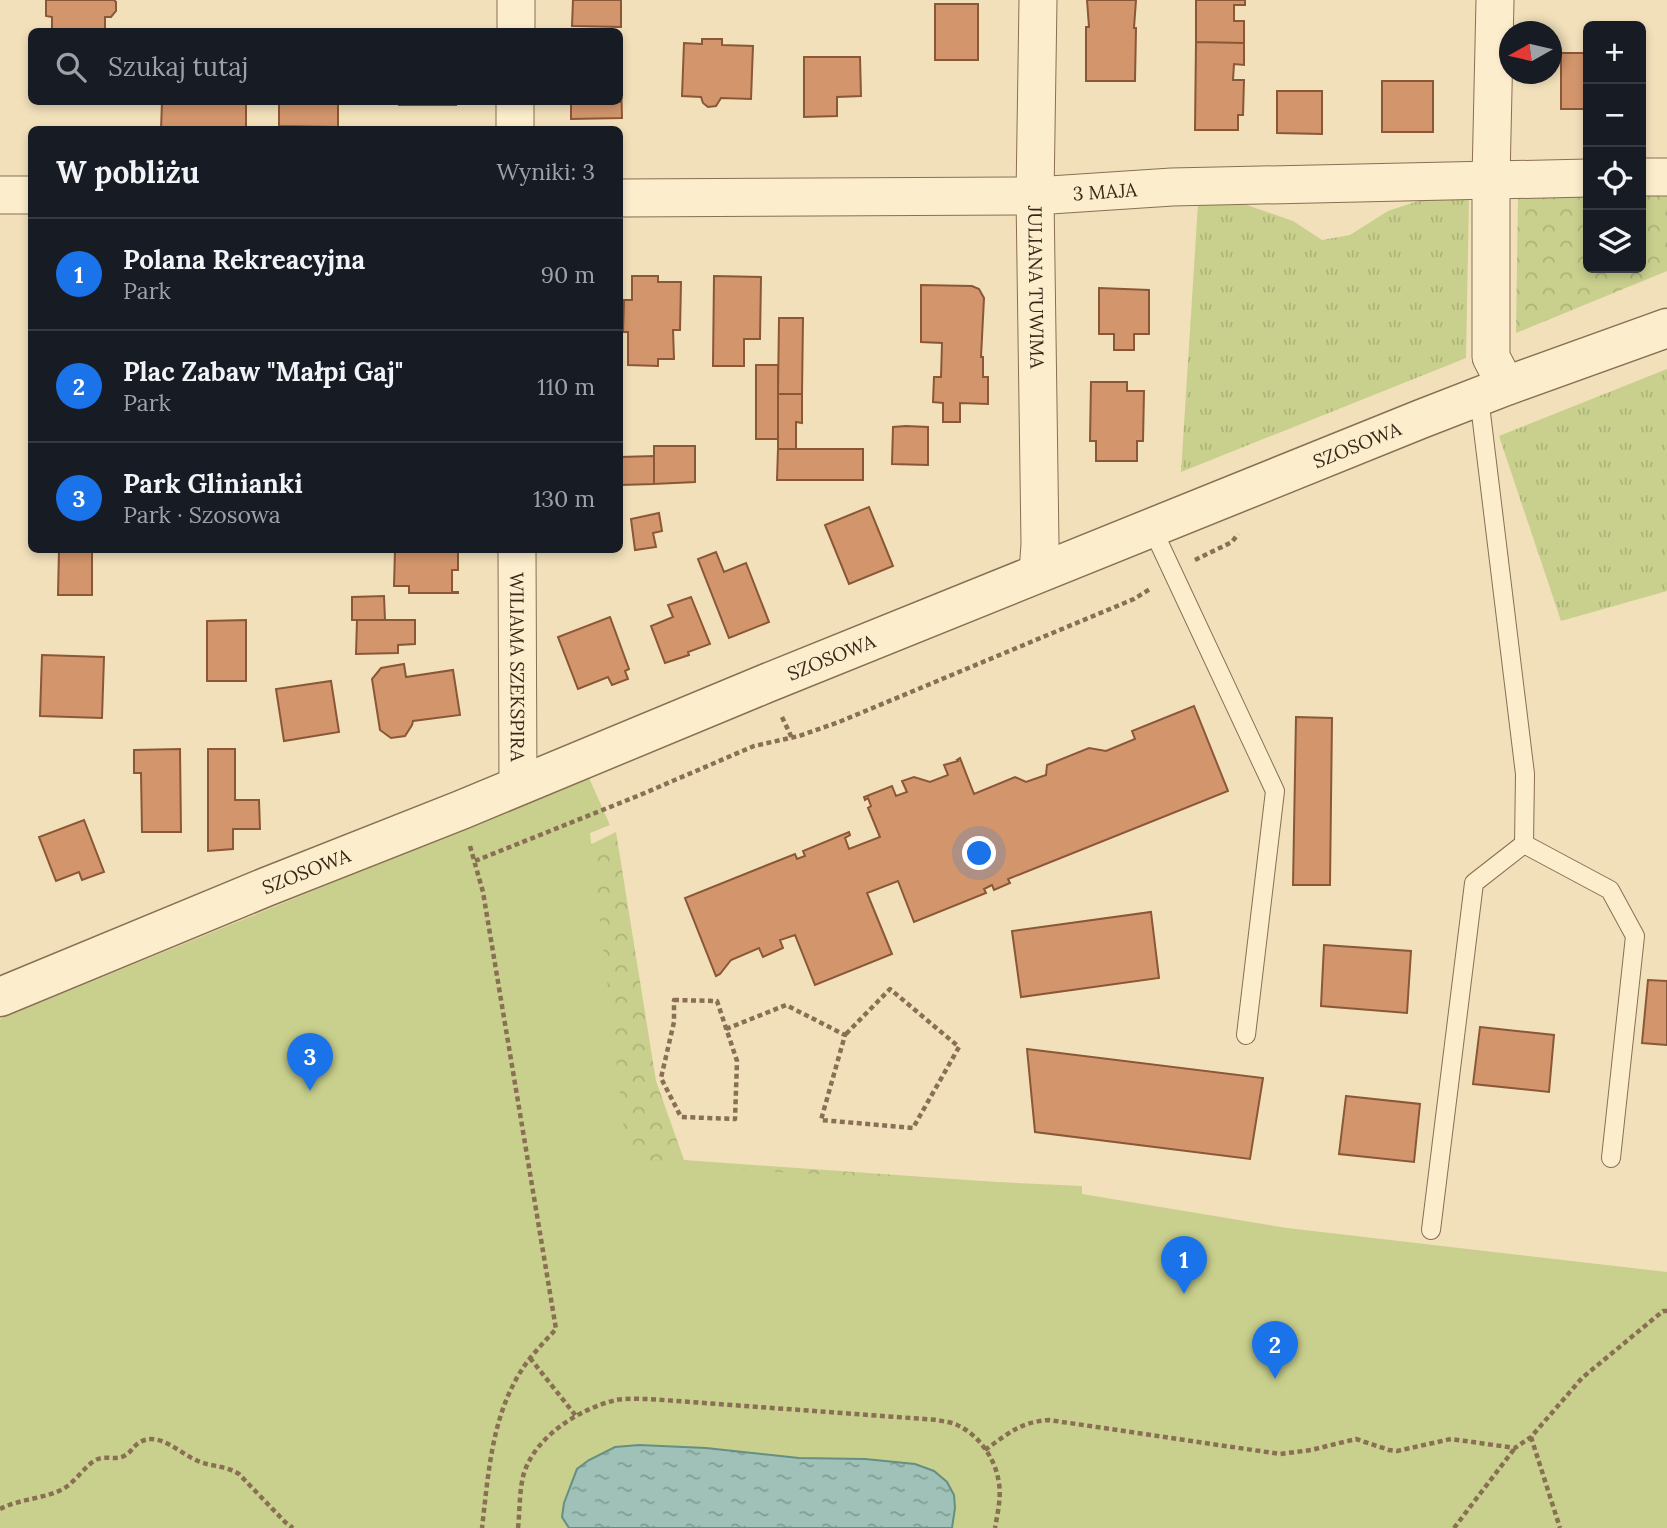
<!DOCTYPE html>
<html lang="pl">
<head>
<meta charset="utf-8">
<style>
  :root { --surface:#171b24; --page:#242831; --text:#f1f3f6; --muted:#9ea1a6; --line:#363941; --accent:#1a73e8 }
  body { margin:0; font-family:Lora,serif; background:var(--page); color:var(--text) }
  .controls { position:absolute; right:21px; top:21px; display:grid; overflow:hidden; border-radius:10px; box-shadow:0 4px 10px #0003 }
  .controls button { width:63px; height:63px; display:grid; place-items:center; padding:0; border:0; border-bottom:2px solid var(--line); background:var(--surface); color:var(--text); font:35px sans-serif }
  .compass { position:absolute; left:1499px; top:21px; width:63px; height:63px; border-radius:50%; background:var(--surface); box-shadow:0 4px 10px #0003; rotate:262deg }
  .you { position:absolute; left:980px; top:854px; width:24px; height:24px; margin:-18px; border:5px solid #fff; border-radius:50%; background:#1a73e8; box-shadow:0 0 0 10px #1a73e833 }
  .badge { display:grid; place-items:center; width:46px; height:46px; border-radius:50%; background:var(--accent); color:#fff; font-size:23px; font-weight:700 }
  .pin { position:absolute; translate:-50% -58px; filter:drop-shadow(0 2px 4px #0008) }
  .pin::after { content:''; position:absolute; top:37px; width:24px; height:21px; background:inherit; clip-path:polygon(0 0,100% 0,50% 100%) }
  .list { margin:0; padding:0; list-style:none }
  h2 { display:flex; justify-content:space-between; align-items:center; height:91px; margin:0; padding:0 28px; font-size:30px }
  h2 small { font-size:23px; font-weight:400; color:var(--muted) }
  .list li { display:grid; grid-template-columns:46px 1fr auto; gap:21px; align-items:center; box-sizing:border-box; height:112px; padding:0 28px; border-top:2px solid var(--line) }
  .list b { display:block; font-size:26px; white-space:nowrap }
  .list p { margin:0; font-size:23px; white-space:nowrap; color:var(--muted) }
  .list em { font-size:23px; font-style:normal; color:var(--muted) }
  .icon { flex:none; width:38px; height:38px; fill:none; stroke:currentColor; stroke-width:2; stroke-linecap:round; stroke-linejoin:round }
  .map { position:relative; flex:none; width:1667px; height:1528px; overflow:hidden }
  .search { position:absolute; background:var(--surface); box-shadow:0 4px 10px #0003; left:28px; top:28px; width:595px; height:77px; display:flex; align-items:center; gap:18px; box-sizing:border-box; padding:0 24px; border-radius:10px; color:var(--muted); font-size:26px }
  .panel { position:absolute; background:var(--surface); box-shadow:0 4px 10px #0003; left:28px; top:126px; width:595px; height:427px; border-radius:10px }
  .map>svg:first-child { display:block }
</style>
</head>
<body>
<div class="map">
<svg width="1667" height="1528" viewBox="0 0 1667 1528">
  <defs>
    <pattern id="grass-tufts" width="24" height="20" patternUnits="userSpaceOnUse" patternTransform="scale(1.75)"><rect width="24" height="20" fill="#c9d08d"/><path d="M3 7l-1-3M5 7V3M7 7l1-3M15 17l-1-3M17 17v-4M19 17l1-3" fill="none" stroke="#adb379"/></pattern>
    <pattern id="forest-crowns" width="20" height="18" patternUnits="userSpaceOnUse" patternTransform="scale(1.75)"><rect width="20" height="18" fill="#c9d08d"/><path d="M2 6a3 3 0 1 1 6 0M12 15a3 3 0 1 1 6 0" fill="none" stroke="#adb379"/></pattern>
    <pattern id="water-ripples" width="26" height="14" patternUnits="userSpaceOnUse" patternTransform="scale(1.75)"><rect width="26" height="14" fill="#9fc1b7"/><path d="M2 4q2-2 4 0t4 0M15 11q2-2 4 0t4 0" fill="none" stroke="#829d94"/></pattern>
  </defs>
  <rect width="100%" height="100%" fill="#f1e0ba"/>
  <path fill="url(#grass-tufts)" d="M1439,194L1469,198L1466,358L1181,472L1198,204H1244L1293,221L1322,240L1350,235L1388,211Z
    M1667,369V591L1561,621L1499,436Z"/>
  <path fill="url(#forest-crowns)" d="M1641,195H1667V271L1516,333L1518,197L1588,196V268H1641Z
    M616,832L656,1081L684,1160L1010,1183L615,1286L494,892Z"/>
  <path fill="#c9d08d" d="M589,778L610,825L590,833L628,1164L796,1173L1082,1186V1194L1287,1228L1667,1272V1528H0V1019Z"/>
  <path fill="url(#water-ripples)" stroke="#668f84" stroke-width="2" d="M639,1445L706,1448L799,1458L865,1459L915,1464L934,1471L947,1482L954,1495L955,1508L952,1528H569L562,1517L564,1503L577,1469L589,1460L615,1447Z"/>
  <path fill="#d3966c" stroke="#8a5737" stroke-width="2" d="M46,0H114L116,2V11L111,17H105V32H52V17L46,16Z
    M573,0H621V27L572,26Z
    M1087,0H1136L1134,28H1136L1135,81H1086V27H1089Z
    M1196,0H1245V5H1234V21H1244V43L1196,42Z
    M935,4H978V60H935Z
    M702,39H722V45L753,46L751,99L721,98L716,106L708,107L703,103L701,97L682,96L684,43L702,44Z
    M1196,42L1244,43V65L1234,64L1233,80H1244L1243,115H1238V130H1195Z
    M1561,53H1588V109H1561Z
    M804,57H860L861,96L837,97V116L804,117Z
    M620,76H621L622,118L571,119V102H620Z
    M1382,81H1433V132H1382Z
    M1277,91H1322V134L1277,133Z
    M162,102H246V130H161Z
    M279,102H338V127L279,126Z
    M399,102H456V105H399Z
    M632,276H658V282H681L680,330H673L674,359H658V366L628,365V332H623L624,300H632Z
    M714,276L761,277L760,339H744V366H713Z
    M921,285L972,286L979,289L984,298L981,357H983V377H988V404L960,403V422H943V403L933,402L934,377H941L942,343L921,342Z
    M1099,288L1149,290V334H1134V350H1114V334H1099Z
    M779,318H803L802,394H778Z
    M756,365H778V439H756Z
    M1091,382H1127V391H1144L1143,441H1137V461H1096V441H1090Z
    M778,394H802V423L796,422V449H778Z
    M906,426L928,427V465L892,464L893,427Z
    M654,446H695V482L654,484Z
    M778,449H863V480H777Z
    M654,456V484L620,485V457Z
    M869,507L893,566L849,584L825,525Z
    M659,513L662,531L653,533L656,547L635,550L631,519Z
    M59,550H92V595H58Z
    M395,550H458V570H452V592H458V593H409V586H394Z
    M716,552L724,572L746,563L769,622L729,638L698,559Z
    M384,596L385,620H352V597Z
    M691,597L710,644L688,652L689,655L665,663L651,626L673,617L668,605Z
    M610,617L629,669L625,671L628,679L612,685L608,677L578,689L558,637Z
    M246,620V681H207V621Z
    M357,620H415V644L398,645V653L356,654Z
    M42,655L104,657L102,718L40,716Z
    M404,664L406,677L453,670L460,715L413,721L412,725L405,736L391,738L380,730L372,679L381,668Z
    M331,681L339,732L284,741L276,689Z
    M1194,706L1228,791L1008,879L1010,883L994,890L992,885L984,889L986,893L914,922L898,881L867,893L892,954L815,985L795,935L780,940L783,948L763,957L759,948L731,960L720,974L716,976L685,898L795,854L797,859L805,856L803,851L849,832L850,835L845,838L849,849L880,837L868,808L871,806L868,798L865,800L864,797L892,786L896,796L907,792L902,781L914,777L930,782L948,775L944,765L958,761L957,760L960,758L974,794L1015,777L1026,782L1046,775L1047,765L1089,748L1106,751L1135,739L1132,731Z
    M1296,717L1332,718L1330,885H1293Z
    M180,749L181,832H142L141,773H134V750Z
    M208,749H235V800H259L260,829H233V849L208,851Z
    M84,820L104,872L82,880L79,872L56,881L39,837Z
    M1151,912L1159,978L1021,997L1012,931Z
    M1324,945L1411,951L1407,1013L1321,1006Z
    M1648,980L1667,981V1045L1642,1043Z
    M1480,1027L1554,1035L1549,1092L1473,1084Z
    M1027,1049L1263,1078L1250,1159L1035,1132Z
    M1346,1096L1420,1104L1414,1162L1339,1154Z"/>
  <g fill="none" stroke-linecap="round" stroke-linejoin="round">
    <g stroke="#896f53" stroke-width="20">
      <path id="service" d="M1152,528L1275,791L1246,1035
        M1524,844L1610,890L1635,936L1611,1158
        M1431,1230L1474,883L1524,844L1525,774L1479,397"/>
    </g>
    <g stroke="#896f53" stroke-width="39">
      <g id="minor">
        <path id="s1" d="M1038,0L1035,196L1040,544L1038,573"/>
        <path d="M1495,0L1491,179V357L1506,386"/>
        <path d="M516,32V0"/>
        <path d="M515,130V102"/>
        <path d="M1641,177H1667"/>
        <path d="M0,195H32"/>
        <path id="s2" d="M620,198L1035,196L1172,187L1588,178"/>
        <path id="s3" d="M517,550L518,785"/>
      </g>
    </g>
    <g stroke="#896f53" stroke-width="41">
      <g id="tertiary">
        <path id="s4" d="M0,997L266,887L461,810L767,683L1421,419L1506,386L1667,328"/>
      </g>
    </g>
    <path stroke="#896f53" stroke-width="4.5" stroke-dasharray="5 3.5" stroke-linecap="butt" d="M1195,560L1232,542L1238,534
      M782,717L792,738
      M470,846L483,892L556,1329C548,1338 539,1347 531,1357C492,1406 489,1469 482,1528
      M475,861L640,795L754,746L799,736L839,722L1134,599L1150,589
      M674,1000L717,1001L737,1061L735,1119L681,1117L661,1078L674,1022Z
      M726,1029L786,1005L845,1035L821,1120L913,1128L959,1047L890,989L845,1035
      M530,1358L576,1416
      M1531,1437L1560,1528
      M985,1450C1009,1433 1020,1422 1049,1420L1280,1454L1311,1450L1356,1439L1389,1450L1397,1451L1451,1439L1515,1448L1531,1437L1582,1378L1663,1311H1667
      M0,1509C19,1499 42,1499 61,1490C77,1482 85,1464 98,1459C106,1456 116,1460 124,1456C131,1453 133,1446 140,1442C160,1431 180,1454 198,1461C212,1467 224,1465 239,1474L285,1522L293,1528
      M518,1528C520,1511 519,1490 524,1473C536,1436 579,1409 616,1400C626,1398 638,1399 649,1399L938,1420C945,1422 953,1422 959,1426C978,1435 994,1457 998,1478C1002,1495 998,1511 995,1528
      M1454,1528L1515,1448"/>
    <use href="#service" stroke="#fcedcd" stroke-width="18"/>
    <use href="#minor" stroke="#fcedcd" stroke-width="37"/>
    <use href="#tertiary" stroke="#fcedcd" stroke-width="38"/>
  </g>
  <g text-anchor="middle" stroke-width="7" stroke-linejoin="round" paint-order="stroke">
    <g font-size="19" fill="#372719" stroke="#f8eaca">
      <text dy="7" stroke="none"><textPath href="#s2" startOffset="485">3 MAJA</textPath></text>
      <text dy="7" stroke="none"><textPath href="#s1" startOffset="287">JULIANA TUWIMA</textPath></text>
      <text dy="7" stroke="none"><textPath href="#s4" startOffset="1465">SZOSOWA</textPath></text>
      <text dy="7" stroke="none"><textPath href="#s4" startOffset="898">SZOSOWA</textPath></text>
      <text dy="7" stroke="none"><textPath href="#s3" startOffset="117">WILIAMA SZEKSPIRA</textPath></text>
      <text dy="7" stroke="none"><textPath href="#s4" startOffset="331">SZOSOWA</textPath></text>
    </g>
  </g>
</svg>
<div class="controls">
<button>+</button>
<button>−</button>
<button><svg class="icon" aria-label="locate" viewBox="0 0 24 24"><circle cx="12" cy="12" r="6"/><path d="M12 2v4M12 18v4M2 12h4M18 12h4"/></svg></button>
<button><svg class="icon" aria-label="layers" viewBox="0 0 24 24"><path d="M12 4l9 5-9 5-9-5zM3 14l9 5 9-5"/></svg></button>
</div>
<svg class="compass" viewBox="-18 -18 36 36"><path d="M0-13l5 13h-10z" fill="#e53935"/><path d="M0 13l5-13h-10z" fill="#9ea1a6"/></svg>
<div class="you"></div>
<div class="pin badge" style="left:1184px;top:1294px">1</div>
<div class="pin badge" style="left:1275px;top:1379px">2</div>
<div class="pin badge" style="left:310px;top:1091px">3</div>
<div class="search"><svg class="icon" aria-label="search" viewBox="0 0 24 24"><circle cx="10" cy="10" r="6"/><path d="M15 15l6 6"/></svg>Szukaj tutaj</div>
<section class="panel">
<h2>W pobliżu<small>Wyniki: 3</small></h2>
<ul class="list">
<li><span class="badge">1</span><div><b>Polana Rekreacyjna</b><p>Park</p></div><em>90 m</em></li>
<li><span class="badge">2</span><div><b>Plac Zabaw &quot;Małpi Gaj&quot;</b><p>Park</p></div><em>110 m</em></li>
<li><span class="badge">3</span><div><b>Park Glinianki</b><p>Park · Szosowa</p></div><em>130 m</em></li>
</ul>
</section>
</div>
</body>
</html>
